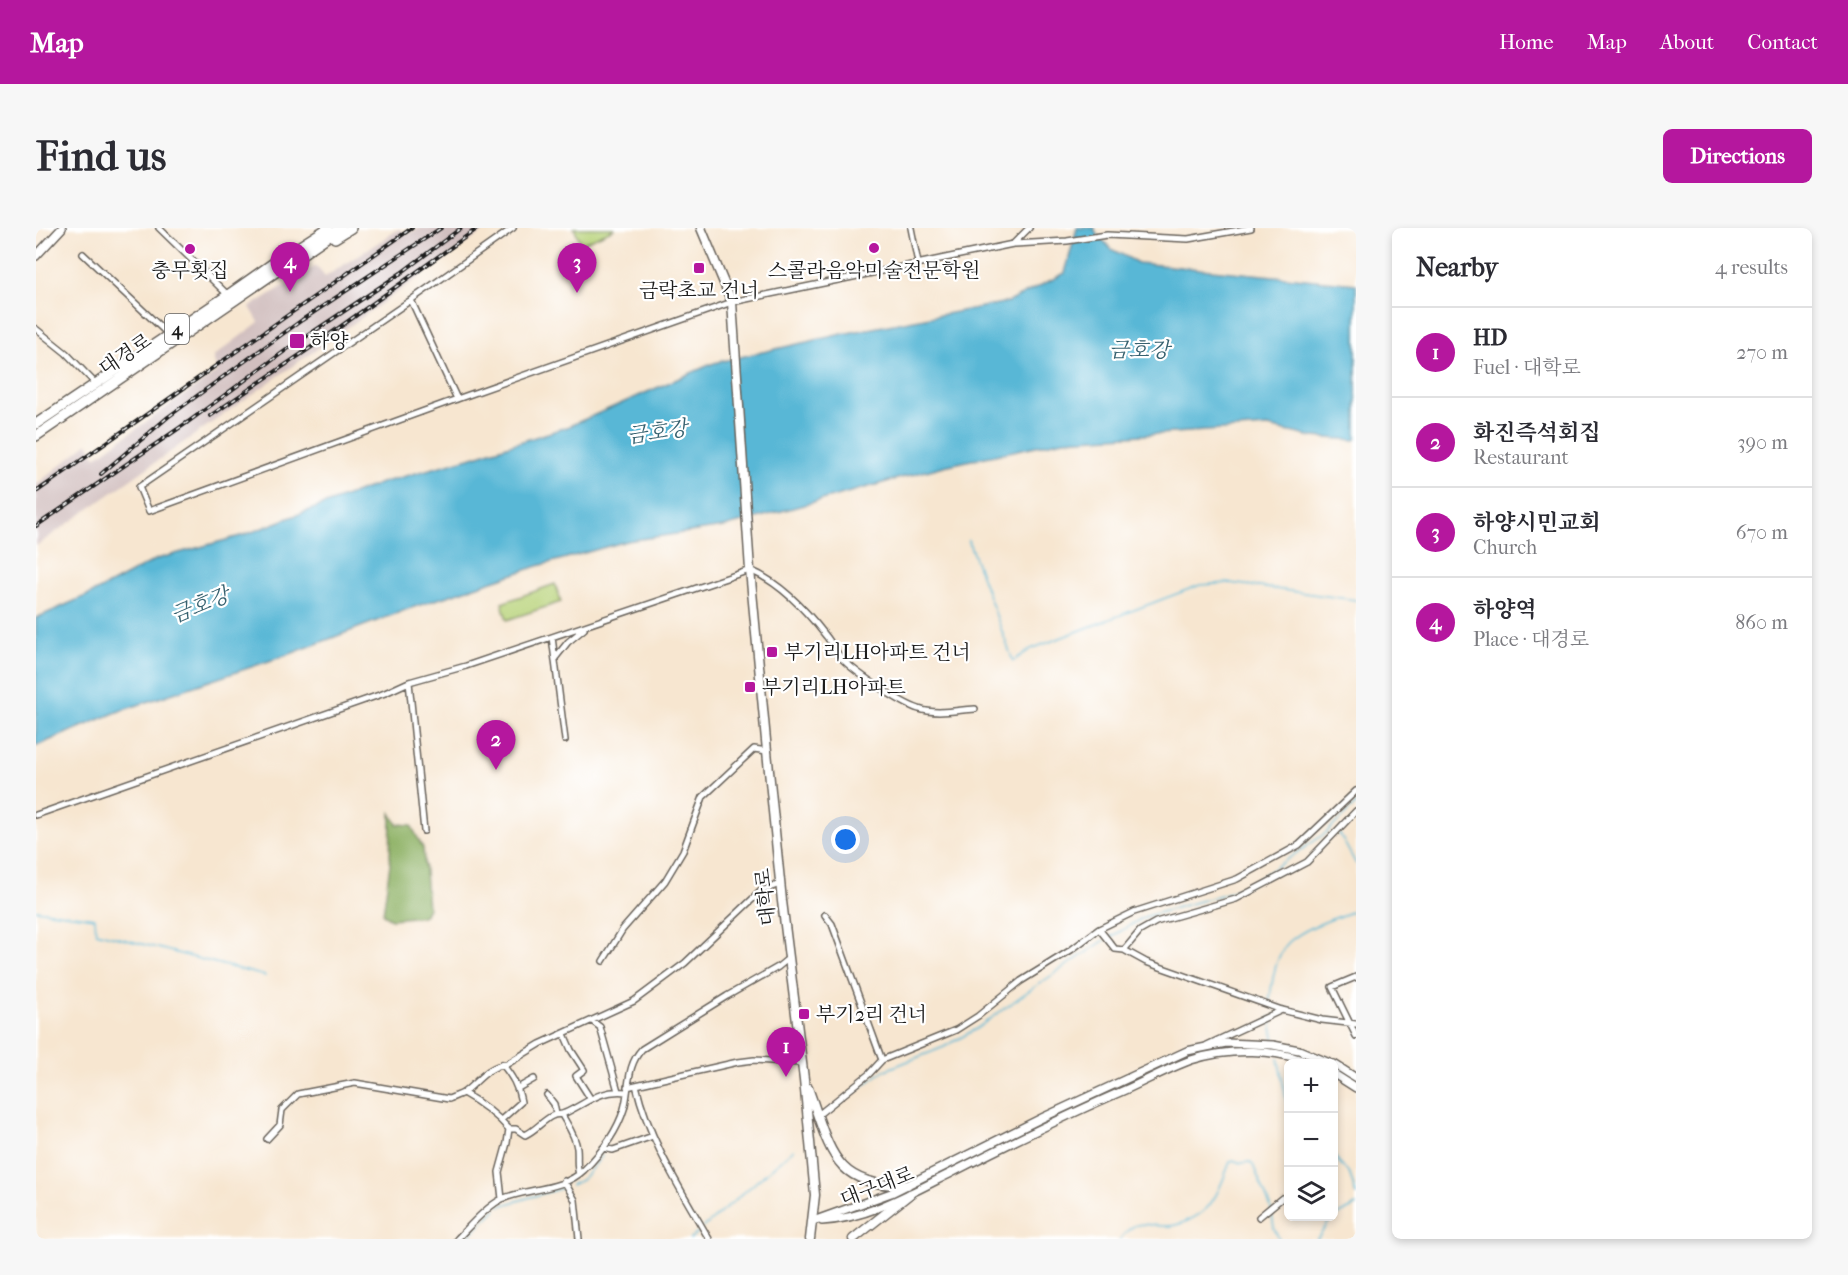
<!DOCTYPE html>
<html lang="en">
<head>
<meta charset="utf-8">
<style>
  :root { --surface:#fff; --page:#f7f7f7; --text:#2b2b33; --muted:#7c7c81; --line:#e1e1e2; --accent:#b5179e }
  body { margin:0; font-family:"IM FELL French Canon","Noto Serif KR",serif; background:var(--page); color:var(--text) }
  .controls { position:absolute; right:18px; bottom:18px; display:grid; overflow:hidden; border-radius:9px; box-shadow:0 3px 9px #0003 }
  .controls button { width:54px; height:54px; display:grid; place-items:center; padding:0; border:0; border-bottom:2px solid var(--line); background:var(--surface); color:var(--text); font:30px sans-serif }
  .you { position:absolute; left:810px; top:612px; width:21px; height:21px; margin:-15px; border:4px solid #fff; border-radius:50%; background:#1a73e8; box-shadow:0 0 0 9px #1a73e833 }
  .badge { display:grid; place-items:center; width:39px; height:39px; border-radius:50%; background:var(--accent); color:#fff; font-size:20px; font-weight:700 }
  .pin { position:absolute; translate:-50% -50px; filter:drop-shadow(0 2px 3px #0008) }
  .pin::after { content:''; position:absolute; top:32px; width:21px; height:18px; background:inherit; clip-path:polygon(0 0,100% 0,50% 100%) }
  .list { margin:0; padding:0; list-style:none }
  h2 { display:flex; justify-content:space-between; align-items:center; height:78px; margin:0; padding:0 24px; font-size:26px }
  h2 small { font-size:20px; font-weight:400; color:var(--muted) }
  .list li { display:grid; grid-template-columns:39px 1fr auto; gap:18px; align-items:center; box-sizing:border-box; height:90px; padding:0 24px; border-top:2px solid var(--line) }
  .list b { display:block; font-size:22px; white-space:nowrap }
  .list p { margin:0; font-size:20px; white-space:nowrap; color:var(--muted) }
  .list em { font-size:20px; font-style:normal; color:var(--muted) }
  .icon { flex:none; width:33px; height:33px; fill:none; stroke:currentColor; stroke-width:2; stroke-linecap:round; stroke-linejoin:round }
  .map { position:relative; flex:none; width:1320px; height:1011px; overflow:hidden; border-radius:9px }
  header { display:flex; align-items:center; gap:36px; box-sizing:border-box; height:84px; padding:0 30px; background:var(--accent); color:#fff }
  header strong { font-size:28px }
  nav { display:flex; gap:33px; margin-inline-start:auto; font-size:21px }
  .intro { display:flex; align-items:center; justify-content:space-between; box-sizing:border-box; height:144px; padding:0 36px }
  h1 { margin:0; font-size:42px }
  .button { padding:15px 27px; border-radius:9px; background:var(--accent); color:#fff; font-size:21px; font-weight:700 }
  main { display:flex; gap:36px; padding:0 36px }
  aside { flex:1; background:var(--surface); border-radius:9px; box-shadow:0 3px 9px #0003 }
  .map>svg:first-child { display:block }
</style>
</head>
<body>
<header>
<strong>Map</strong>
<nav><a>Home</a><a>Map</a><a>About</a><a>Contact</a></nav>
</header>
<div class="intro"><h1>Find us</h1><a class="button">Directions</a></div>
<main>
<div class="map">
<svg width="1320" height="1011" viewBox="0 0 1320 1011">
  <rect width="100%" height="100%" fill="#fff"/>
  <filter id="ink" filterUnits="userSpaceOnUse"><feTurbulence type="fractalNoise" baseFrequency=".0167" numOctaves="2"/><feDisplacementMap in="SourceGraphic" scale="12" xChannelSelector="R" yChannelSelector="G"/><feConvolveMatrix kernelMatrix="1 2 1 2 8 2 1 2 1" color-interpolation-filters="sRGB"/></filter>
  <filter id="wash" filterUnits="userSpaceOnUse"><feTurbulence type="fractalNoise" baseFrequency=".008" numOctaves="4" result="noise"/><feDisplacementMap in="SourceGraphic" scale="24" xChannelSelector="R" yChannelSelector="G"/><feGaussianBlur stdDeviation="1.35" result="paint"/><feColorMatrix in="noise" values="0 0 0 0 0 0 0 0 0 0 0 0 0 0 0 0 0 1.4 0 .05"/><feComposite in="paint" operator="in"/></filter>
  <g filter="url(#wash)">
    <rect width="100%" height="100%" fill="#f7e6d0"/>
    <path fill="#d1bfbf" d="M363,1L371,6L384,0H453L0,318V257L52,215L60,229L181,144L177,129L223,94L214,79L280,38L289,49Z"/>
    <path fill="#b6d176" stroke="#697649" stroke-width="1.5" d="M538,0H578V1L545,16Z
      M519,356L525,374L471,392L466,375Z"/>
    <path fill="#90b367" stroke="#566842" stroke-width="1.5" d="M355,585L361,596L375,597L387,620L392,680L388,688L355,691L347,686L354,636Z"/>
    <path fill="#58b7d6" stroke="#3a6a79" stroke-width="1.5" d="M1041,0H1059V4L1075,21L1102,35L1320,56V212L1276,209L1232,199L1028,212L908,238L688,299L591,313L502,338L372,381L254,426L81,484L0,518V390L61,363L121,331L208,307L345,255L433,230L531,199L678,135L806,106L972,74L1029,45Z"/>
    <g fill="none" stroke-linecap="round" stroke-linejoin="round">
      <path stroke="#58b7d6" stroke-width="1.5" d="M932,312L977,433L995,421L1164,357L1194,355L1320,372
        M1303,605L1320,636
        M0,682L59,690L60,704L229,748
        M1073,710L1108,689L1192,665L1216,655L1290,605L1320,576
        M1233,776C1236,757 1238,728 1253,714C1271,698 1298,691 1320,682
        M1234,789L1239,814
        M1242,830L1252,880
        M820,863L847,843L908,819L940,801L991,764L1069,712
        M1298,928L1314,947L1320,967
        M535,957L546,952L566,928
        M464,978L526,960
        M668,999L757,922
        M430,1011L460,981
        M654,1011L665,1002
        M1084,1011C1100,990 1107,997 1129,998C1142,999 1162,989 1171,980C1182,968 1188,949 1194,934L1197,932L1205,935L1214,934L1217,937L1235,980L1238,1000L1243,1011
        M1281,1011L1295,991L1320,977"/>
    </g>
  </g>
  <g filter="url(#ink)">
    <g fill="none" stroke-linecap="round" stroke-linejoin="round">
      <g stroke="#69635b" stroke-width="8">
        <path id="minor" d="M123,0L193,68
          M477,0L375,72L103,259L113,283L421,171L696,74L977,16L993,0
          M875,0L882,35
          M979,16L1031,13L1071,7L1152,11L1215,0
          M47,26L132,106
          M375,72L421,171
          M0,101L30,125L59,155
          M516,409L529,512
          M520,429L532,414L548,401
          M0,587L349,465L373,454
          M388,603L373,454L430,438L714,342C745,355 770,382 790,408C795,414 798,421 803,427C813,441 866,476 883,481C900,487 921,482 939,481
          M789,687L796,696L846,832
          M1063,701L1079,721L1088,722L1110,734L1246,782L1286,792L1320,796
          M1088,722L1104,703L1120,694L1200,671L1271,634L1320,583
          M567,733L587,701L629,653L647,623L667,569L718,521L731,523
          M1320,749L1296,759L1320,808
          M556,793L564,799L582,863
          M528,806L535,822L548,842L540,848L554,870
          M1171,817L1246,782
          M600,857C613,913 645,962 673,1011
          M591,859L702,834L718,832L766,835
          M482,860L498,851
          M427,865C445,875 459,885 473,901L471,915L463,944L466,971
          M511,867L518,876L520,886
          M526,887C532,898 539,907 541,920C542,929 540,937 543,946
          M782,887L833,846L846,832L920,802L942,788L985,753L1035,722L1063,701L1098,684L1201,651L1263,617L1320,563
          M465,892L485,874C482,858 476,848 466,836
          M473,901H480L489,907C500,902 506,893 516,888C521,885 524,888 529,885C551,875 564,861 590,864
          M231,911L244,897L246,882L262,866L319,855L413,871C417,869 423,867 427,865C442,854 451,838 471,836L504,816L598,773L649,735L725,663L744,656
          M567,920L577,922L617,908
          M528,953L539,972L543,1011
          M1223,989L1246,970
          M421,1011C433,999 451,978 466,971C491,960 526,963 548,942C564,926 581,904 588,881C594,860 590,838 606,821L691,768L742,739L753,730"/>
      </g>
      <g stroke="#69635b" stroke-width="10">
        <path id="tertiary" d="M0,28L26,0
          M1298,836L1320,850
          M1298,846L1320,860
          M777,993L855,965L1008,889L1151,823L1190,815L1237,817L1263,822L1296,836
          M786,993C833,990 875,965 917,944C974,915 1031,887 1089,862C1111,852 1133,840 1155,832C1192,820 1241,820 1276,836"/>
      </g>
      <g stroke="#69635b" stroke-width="11">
        <path id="secondary" d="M665,0L696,74L714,342L731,523L746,673L768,851L779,967L774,1011
          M772,860C794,918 795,960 871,957
          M817,1011L874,966"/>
      </g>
      <g stroke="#69635b" stroke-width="12">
        <path id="primary" d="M299,10L315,0
          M0,196L192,67L239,34L292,0
          M0,208L304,0"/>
      </g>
      <use href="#minor" stroke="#fff" stroke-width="5"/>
      <use href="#tertiary" stroke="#fff" stroke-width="7"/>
      <use href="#secondary" stroke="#fff" stroke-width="8"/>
      <use href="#primary" stroke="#fff" stroke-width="9"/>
      <g stroke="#1c1c1c" stroke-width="4">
        <path id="rail" d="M174,188L283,114L442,0
          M65,246L132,189L180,154L266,92L405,0
          M0,264L376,0
          M0,298L152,194L253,120L365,45L425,0"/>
      </g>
      <use href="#rail" stroke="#fff" stroke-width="1.5" stroke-dasharray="4.5" stroke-linecap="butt"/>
    </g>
  </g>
  <g fill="#b5179e" stroke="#fff" stroke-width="2">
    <circle cx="838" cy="20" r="6"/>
    <circle cx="154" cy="21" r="6"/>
    <rect x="657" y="34" width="12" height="12" rx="3"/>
    <rect x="253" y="105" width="16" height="16" rx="3"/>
    <rect x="730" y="418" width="12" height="12" rx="3"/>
    <rect x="708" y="453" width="12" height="12" rx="3"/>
    <rect x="762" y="780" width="12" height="12" rx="3"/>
  </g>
  <g text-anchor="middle" stroke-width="4.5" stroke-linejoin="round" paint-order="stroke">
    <rect fill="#fff" stroke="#606060" stroke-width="1.5" x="129" y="86" width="24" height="30" rx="4.5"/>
    <g font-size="18" font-weight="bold" fill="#1c1c1c">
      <text x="141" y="107">4</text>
    </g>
    <g font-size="20" fill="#1c1c1c" stroke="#fff" text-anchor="start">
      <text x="154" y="49" text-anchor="middle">충무횟집</text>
      <text x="838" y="49" text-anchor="middle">스콜라음악미술전문학원</text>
      <text x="663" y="69" text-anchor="middle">금락초교 건너</text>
      <text x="274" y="120">하양</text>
      <text x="748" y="431">부기리LH아파트 건너</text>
      <text x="726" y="466">부기리LH아파트</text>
      <text x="780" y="793">부기2리 건너</text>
    </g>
    <g font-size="20" fill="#1c1c1c" stroke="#fff">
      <text transform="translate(89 126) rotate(-34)" y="7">대경로</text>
      <text transform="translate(729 669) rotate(-96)" y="7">대학로</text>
      <text transform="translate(841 958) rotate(-21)" y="7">대구대로</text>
    </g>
    <g font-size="21" font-style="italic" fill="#376270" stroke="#fff">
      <text x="1103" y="129">금호강</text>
      <text transform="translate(621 204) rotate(-8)" y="7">금호강</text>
      <text transform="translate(164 377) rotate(-22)" y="7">금호강</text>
    </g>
  </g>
</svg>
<div class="controls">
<button>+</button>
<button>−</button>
<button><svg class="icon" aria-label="layers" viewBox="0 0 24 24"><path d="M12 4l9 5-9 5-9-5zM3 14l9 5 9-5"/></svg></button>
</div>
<div class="you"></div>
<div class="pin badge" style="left:750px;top:849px">1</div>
<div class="pin badge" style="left:460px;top:542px">2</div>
<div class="pin badge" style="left:541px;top:65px">3</div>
<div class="pin badge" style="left:254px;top:64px">4</div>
</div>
<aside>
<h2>Nearby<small>4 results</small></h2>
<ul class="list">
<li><span class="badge">1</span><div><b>HD</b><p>Fuel · 대학로</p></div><em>270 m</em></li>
<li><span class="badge">2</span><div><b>화진즉석회집</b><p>Restaurant</p></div><em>390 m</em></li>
<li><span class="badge">3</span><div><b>하양시민교회</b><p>Church</p></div><em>670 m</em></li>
<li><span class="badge">4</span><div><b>하양역</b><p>Place · 대경로</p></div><em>860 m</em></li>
</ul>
</aside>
</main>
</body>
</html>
